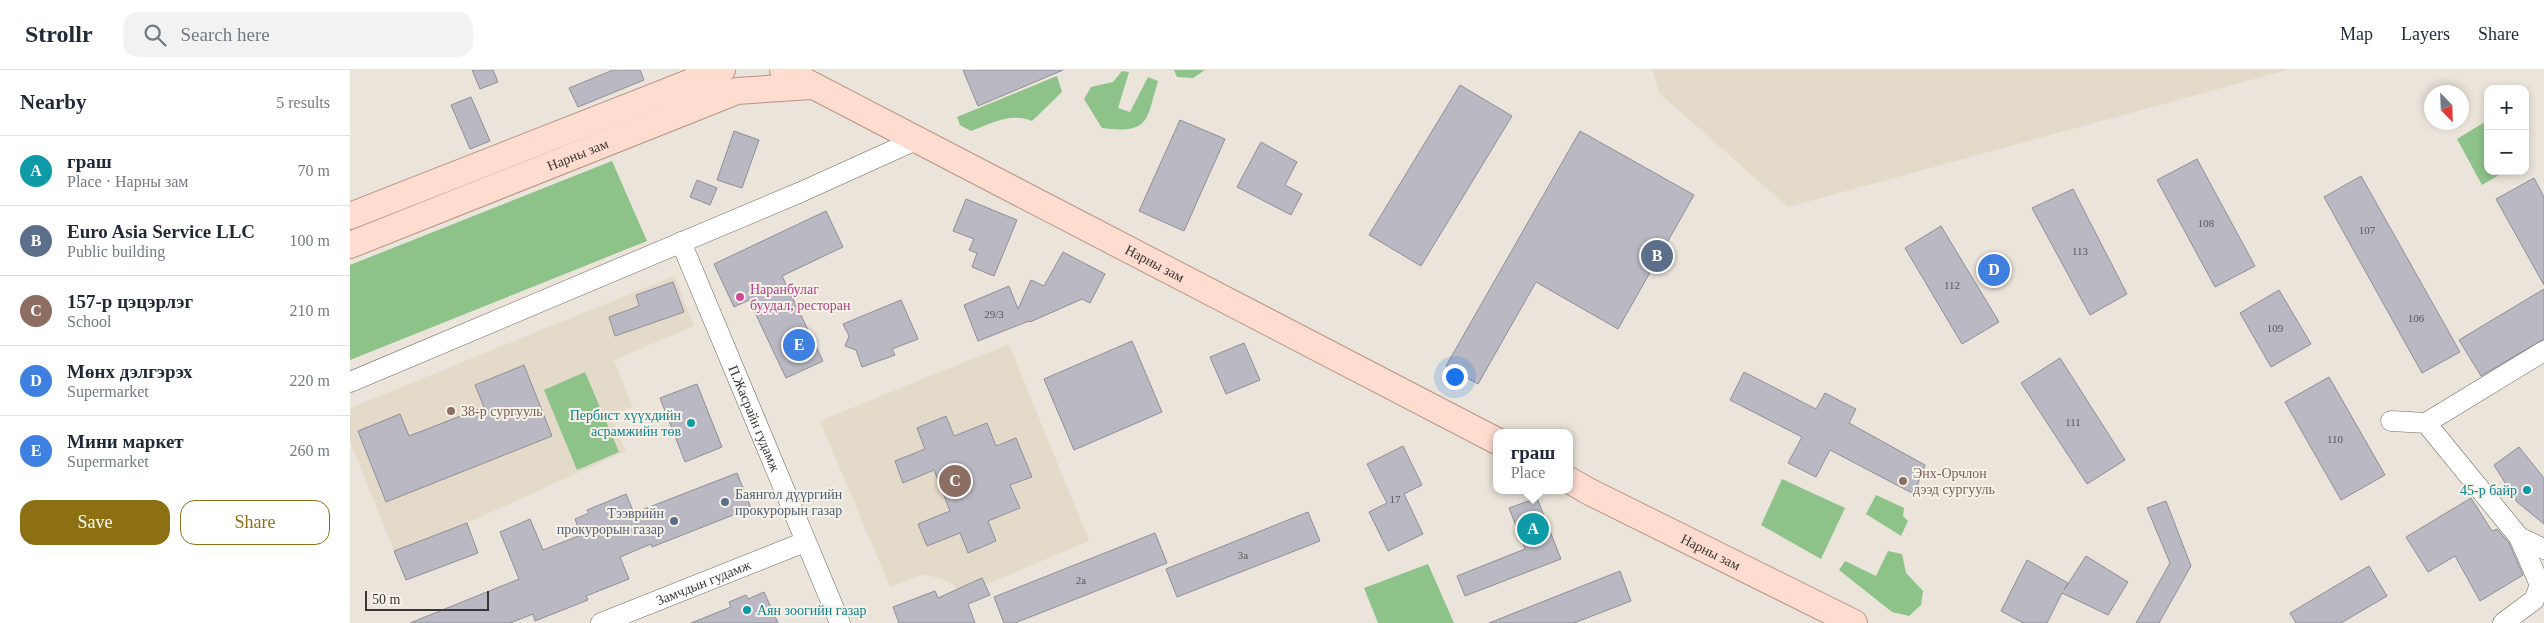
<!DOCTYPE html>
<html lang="en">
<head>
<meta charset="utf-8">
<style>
  :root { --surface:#fff; --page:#f2f2f3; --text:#1f2937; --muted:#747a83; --line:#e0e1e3; --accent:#8d7013 }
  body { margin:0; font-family:"Times New Roman",serif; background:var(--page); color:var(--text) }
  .controls { position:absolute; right:15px; top:15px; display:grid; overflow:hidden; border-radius:10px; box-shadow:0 2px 8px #0003 }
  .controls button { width:45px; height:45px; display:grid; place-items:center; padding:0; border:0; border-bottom:1px solid var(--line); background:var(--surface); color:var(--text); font:25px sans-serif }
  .compass { position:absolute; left:2074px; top:15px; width:45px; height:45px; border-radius:50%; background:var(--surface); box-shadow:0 2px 8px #0003; rotate:157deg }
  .scale { position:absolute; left:15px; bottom:12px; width:124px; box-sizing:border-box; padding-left:5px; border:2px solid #393733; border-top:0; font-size:14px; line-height:18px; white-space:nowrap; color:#393733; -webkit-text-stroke:4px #f7f2e8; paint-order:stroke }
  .you { position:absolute; left:1104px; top:306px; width:18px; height:18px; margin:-12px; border:4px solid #fff; border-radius:50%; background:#1a73e8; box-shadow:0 0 0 8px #1a73e833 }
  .badge { display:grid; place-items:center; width:32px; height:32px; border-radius:50%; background:var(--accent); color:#fff; font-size:16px; font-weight:700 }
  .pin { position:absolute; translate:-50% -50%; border:2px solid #fff; box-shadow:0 1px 5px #0006 }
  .popup { position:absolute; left:1143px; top:359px; width:80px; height:65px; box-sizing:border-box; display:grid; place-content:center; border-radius:10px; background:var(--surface); filter:drop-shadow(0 1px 4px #0005); font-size:16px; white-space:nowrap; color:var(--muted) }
  .popup b { font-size:19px; color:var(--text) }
  .popup::after { content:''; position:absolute; left:50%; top:100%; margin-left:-10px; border:10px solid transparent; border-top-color:var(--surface) }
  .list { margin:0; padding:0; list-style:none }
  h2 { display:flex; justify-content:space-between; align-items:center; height:65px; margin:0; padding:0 20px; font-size:21px }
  h2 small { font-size:16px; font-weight:400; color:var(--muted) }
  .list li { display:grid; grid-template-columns:32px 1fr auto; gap:15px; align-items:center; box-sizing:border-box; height:70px; padding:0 20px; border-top:1px solid var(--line) }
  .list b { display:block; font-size:19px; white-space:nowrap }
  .list p { margin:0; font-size:16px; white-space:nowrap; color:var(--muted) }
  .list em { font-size:16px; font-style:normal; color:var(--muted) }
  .actions { display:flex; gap:10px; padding:15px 20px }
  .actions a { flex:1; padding:11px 0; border:1px solid var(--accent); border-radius:15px; text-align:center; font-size:18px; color:var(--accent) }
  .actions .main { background:var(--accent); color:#fff }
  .icon { flex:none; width:28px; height:28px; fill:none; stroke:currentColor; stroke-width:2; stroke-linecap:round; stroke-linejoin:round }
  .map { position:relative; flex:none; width:2194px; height:553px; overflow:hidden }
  header { display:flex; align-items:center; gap:30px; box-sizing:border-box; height:70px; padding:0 25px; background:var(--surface); border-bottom:1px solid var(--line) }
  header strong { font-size:24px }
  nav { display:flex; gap:28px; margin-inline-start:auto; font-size:18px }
  .search { width:350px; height:45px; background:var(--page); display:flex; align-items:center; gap:12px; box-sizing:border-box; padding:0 18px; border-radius:15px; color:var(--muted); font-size:19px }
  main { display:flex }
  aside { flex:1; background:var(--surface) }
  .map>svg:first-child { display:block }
</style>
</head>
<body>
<header>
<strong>Strollr</strong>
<div class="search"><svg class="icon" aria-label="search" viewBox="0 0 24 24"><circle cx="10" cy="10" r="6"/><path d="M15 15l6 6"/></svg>Search here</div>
<nav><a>Map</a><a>Layers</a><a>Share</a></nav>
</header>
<main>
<aside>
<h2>Nearby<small>5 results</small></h2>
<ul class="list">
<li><span class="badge" style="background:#0f9aa8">A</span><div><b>граш</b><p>Place · Нарны зам</p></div><em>70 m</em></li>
<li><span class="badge" style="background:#5c6f8a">B</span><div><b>Euro Asia Service LLC</b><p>Public building</p></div><em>100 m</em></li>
<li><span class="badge" style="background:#8d6e63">C</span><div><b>157-р цэцэрлэг</b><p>School</p></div><em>210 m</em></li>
<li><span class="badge" style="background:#3f7fe0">D</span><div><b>Мөнх дэлгэрэх</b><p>Supermarket</p></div><em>220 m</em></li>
<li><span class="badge" style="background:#3f7fe0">E</span><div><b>Мини маркет</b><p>Supermarket</p></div><em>260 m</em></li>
</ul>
<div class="actions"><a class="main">Save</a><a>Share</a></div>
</aside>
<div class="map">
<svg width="2194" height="553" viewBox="0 0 2194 553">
  <rect width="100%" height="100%" fill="#eae4da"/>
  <path fill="#e3dac9" d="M1303,0H1937L1438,137L1309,23Z
    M324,206L344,256L264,290L283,337L260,345L276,381L117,453L44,481L0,371V338Z
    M659,274L739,471L611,525L602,513L575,504L540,517L470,351Z"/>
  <path fill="#8dc289" d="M824,0H855L843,8L827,7Z
    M772,1L779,2L768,38L780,42L798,7L808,11C796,51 800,64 752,58L734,29L741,17L763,12Z
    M707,6L712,22L682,51C661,42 642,53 621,61L610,55L607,47Z
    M2138,50V101H2156L2132,115L2107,69Z
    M262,91L297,171L0,290V195Z
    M235,302L269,382L227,400L194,320Z
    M1432,409L1495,438L1471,489L1411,455Z
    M1526,425L1554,438L1553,446L1558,451L1551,466L1516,444Z
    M1538,481L1552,484L1556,503L1573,521L1571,535L1559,546L1542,542L1489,500L1495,491L1526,506Z
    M1078,494L1104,553H1028L1014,518Z"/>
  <path fill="#bab9c3" stroke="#8f8e98" d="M122,0H143L148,12L130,19Z
    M263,0H290L294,10L228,37L219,18Z
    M613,0H713L628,36Z
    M1110,15L1162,46L1071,196L1019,165Z
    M121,27L140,71L120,79L101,35Z
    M830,50L875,69L834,161L789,141Z
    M384,61L409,70L392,118L367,110Z
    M1230,61L1344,125L1268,259L1186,212L1128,314L1096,296Z
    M911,72L947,92L935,115L952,124L941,145L887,117Z
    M1847,89L1905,196L1865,217L1807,110Z
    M2011,106L2110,282L2072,303L1974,127Z
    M2184,108L2194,127V215L2146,129Z
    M347,110L367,118L360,135L340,127Z
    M1723,119L1777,224L1740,245L1682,138Z
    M616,129L667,150L644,206L622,197L627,183L619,180L624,169L603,161Z
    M476,141L493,177L432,206L473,291L436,308L399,230L384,237L364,194Z
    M1591,156L1649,252L1612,274L1555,178Z
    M713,182L755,204L740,233L732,229L680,252L679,251L628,271L614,235L659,216L668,239L681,210L694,216Z
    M323,212L334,242L265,266L259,247L289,236L286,225Z
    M2194,219V269L2131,306L2109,270Z
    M1929,220L1961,274L1921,297L1890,243Z
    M551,230L568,269L542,279L545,285L512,297L506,280L495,276L499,266L493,254Z
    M782,271L812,342L724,380L694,309Z
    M894,273L910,310L876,324L860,287Z
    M1710,288L1775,390L1737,414L1671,313Z
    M174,295L202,366L36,432L8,361L50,344L59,366L134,337L125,315Z
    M1394,302L1466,339L1475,323L1506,339L1499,353L1575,395L1564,424L1480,380L1466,407L1438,393L1452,367L1380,330Z
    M1979,307L2035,405L1991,430L1935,332Z
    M347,314L372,377L335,392L310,328Z
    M596,346L604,366L637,353L646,376L666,368L682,407L660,415L670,438L638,451L646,471L618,483L610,463L577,476L568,454L600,441L584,400L553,413L545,391L575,379L567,358Z
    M1053,376L1072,415L1054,424L1073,464L1038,481L1019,442L1037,433L1017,394Z
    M2169,377L2194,408V454L2167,432L2144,395Z
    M387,403L401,438L302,477L301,474L270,487L279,509L236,526L238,530L185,551L183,544L160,553H60L169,509L150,462L180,449L193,480L231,465L225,449L239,443L237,440L276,424L284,443Z
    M1187,428L1211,489L1115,526L1107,506L1175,479L1159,438Z
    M2121,428L2142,461L2147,459L2159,473L2173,505L2130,531L2105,486L2078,502L2056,467Z
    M1816,431L1841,496L1809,553H1786L1820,493L1797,438Z
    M958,442L970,471L827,527L816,499Z
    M117,453L128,483L56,510L44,481Z
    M805,463L817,493L665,553H654L644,527Z
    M1736,486L1778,512L1758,545L1712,523L1697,553H1673L1651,541L1677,490L1718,513L1714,520Z
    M2019,496L2037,526L1991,553H1946L1940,543Z
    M1270,501L1281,531L1224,553H1139Z
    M632,508L640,525L618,534L625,553H549L543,537L585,521L588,528Z
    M414,522L428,553H341L381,537L379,532L396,525L398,529Z"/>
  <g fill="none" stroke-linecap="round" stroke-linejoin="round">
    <g stroke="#6e6960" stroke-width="21">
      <g id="minor">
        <path id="s1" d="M331,172L490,553"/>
        <path d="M0,312L451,122L566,70"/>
        <path d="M2041,351L2076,353L2169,467L2190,515L2184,530L2153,553"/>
        <path d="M2076,353L2194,281"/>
        <path d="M2169,467L2194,479"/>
        <path id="s2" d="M251,553L455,472"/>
      </g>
    </g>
    <g stroke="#b99384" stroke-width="28">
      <g id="major">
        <path id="s3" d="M433,0L1147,371"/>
        <path d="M0,146L372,0"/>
        <path id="s4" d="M0,175L387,21L461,16"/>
        <path id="s5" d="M1219,410L1238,421L1504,553"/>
      </g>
    </g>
    <use href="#minor" stroke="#fff" stroke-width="20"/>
    <use href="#major" stroke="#fedcd0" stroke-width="26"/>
  </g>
  <circle fill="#d1479c" stroke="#f7f2e8" stroke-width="2" cx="390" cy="227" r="5"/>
  <g fill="#8d6e63" stroke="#f7f2e8" stroke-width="2">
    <circle cx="101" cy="341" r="5"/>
    <circle cx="1553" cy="411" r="5"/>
  </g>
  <g fill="#0f9aa8" stroke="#f7f2e8" stroke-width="2">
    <circle cx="341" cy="353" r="5"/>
    <circle cx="2177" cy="420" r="5"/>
    <circle cx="397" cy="540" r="5"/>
  </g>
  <g fill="#5c6f8a" stroke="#f7f2e8" stroke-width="2">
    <circle cx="375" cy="432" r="5"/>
    <circle cx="324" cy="451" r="5"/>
  </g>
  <g text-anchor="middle" stroke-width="4" stroke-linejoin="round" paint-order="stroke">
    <g font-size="11" fill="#595857">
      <text x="1856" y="157">108</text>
      <text x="2017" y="164">107</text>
      <text x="1730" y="185">113</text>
      <text x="1602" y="219">112</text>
      <text x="644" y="248">29/3</text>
      <text x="2066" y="252">106</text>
      <text x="1925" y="262">109</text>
      <text x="1723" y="356">111</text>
      <text x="1985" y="373">110</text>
      <text x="1045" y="433">17</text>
      <text x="893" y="489">3а</text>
      <text x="731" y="514">2a</text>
    </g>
    <g font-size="14" fill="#393733" stroke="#f7f2e8">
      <text dy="5" stroke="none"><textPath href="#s4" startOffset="245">Нарны зам</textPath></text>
      <text dy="5" stroke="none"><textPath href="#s3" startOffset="419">Нарны зам</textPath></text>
      <text dy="5" stroke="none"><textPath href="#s1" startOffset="191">П.Жасрайн гудамж</textPath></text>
      <text dy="5" stroke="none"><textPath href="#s5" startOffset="159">Нарны зам</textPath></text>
      <text dy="5" stroke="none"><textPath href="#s2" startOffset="110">Замчдын гудамж</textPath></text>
    </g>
    <g font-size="14" fill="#b23c85" stroke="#f7f2e8" text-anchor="start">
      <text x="400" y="224">Наранбулаг<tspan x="400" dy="16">буудал, ресторан</tspan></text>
    </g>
    <g font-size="14" fill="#785e54" stroke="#f7f2e8" text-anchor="start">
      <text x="111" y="346">38-р сургууль</text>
      <text x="1563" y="408">Энх-Орчлон<tspan x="1563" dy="16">дээд сургууль</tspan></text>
    </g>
    <g font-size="14" fill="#0d838f" stroke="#f7f2e8" text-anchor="end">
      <text x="331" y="350">Пербист хүүхдийн<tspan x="331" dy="16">асрамжийн төв</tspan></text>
      <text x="2167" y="425">45-р байр</text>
      <text x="407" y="545" text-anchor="start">Аян зоогийн газар</text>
    </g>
    <g font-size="14" fill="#4e5e75" stroke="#f7f2e8" text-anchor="start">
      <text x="385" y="429">Баянгол дүүргийн<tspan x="385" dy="16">прокурорын газар</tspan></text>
      <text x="314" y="448" text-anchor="end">Тээврийн<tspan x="314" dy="16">прокурорын газар</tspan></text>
    </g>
  </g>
</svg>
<div class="controls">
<button>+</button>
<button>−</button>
</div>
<svg class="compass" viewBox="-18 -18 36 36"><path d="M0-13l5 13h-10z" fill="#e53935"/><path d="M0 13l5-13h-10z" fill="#747a83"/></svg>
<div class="scale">50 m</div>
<div class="you"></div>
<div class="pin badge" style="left:1183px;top:459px;background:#0f9aa8">A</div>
<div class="popup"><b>граш</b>Place</div>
<div class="pin badge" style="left:1307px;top:186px;background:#5c6f8a">B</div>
<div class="pin badge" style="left:605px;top:411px;background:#8d6e63">C</div>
<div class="pin badge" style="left:1644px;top:200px;background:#3f7fe0">D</div>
<div class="pin badge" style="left:449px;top:275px;background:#3f7fe0">E</div>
</div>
</main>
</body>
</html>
